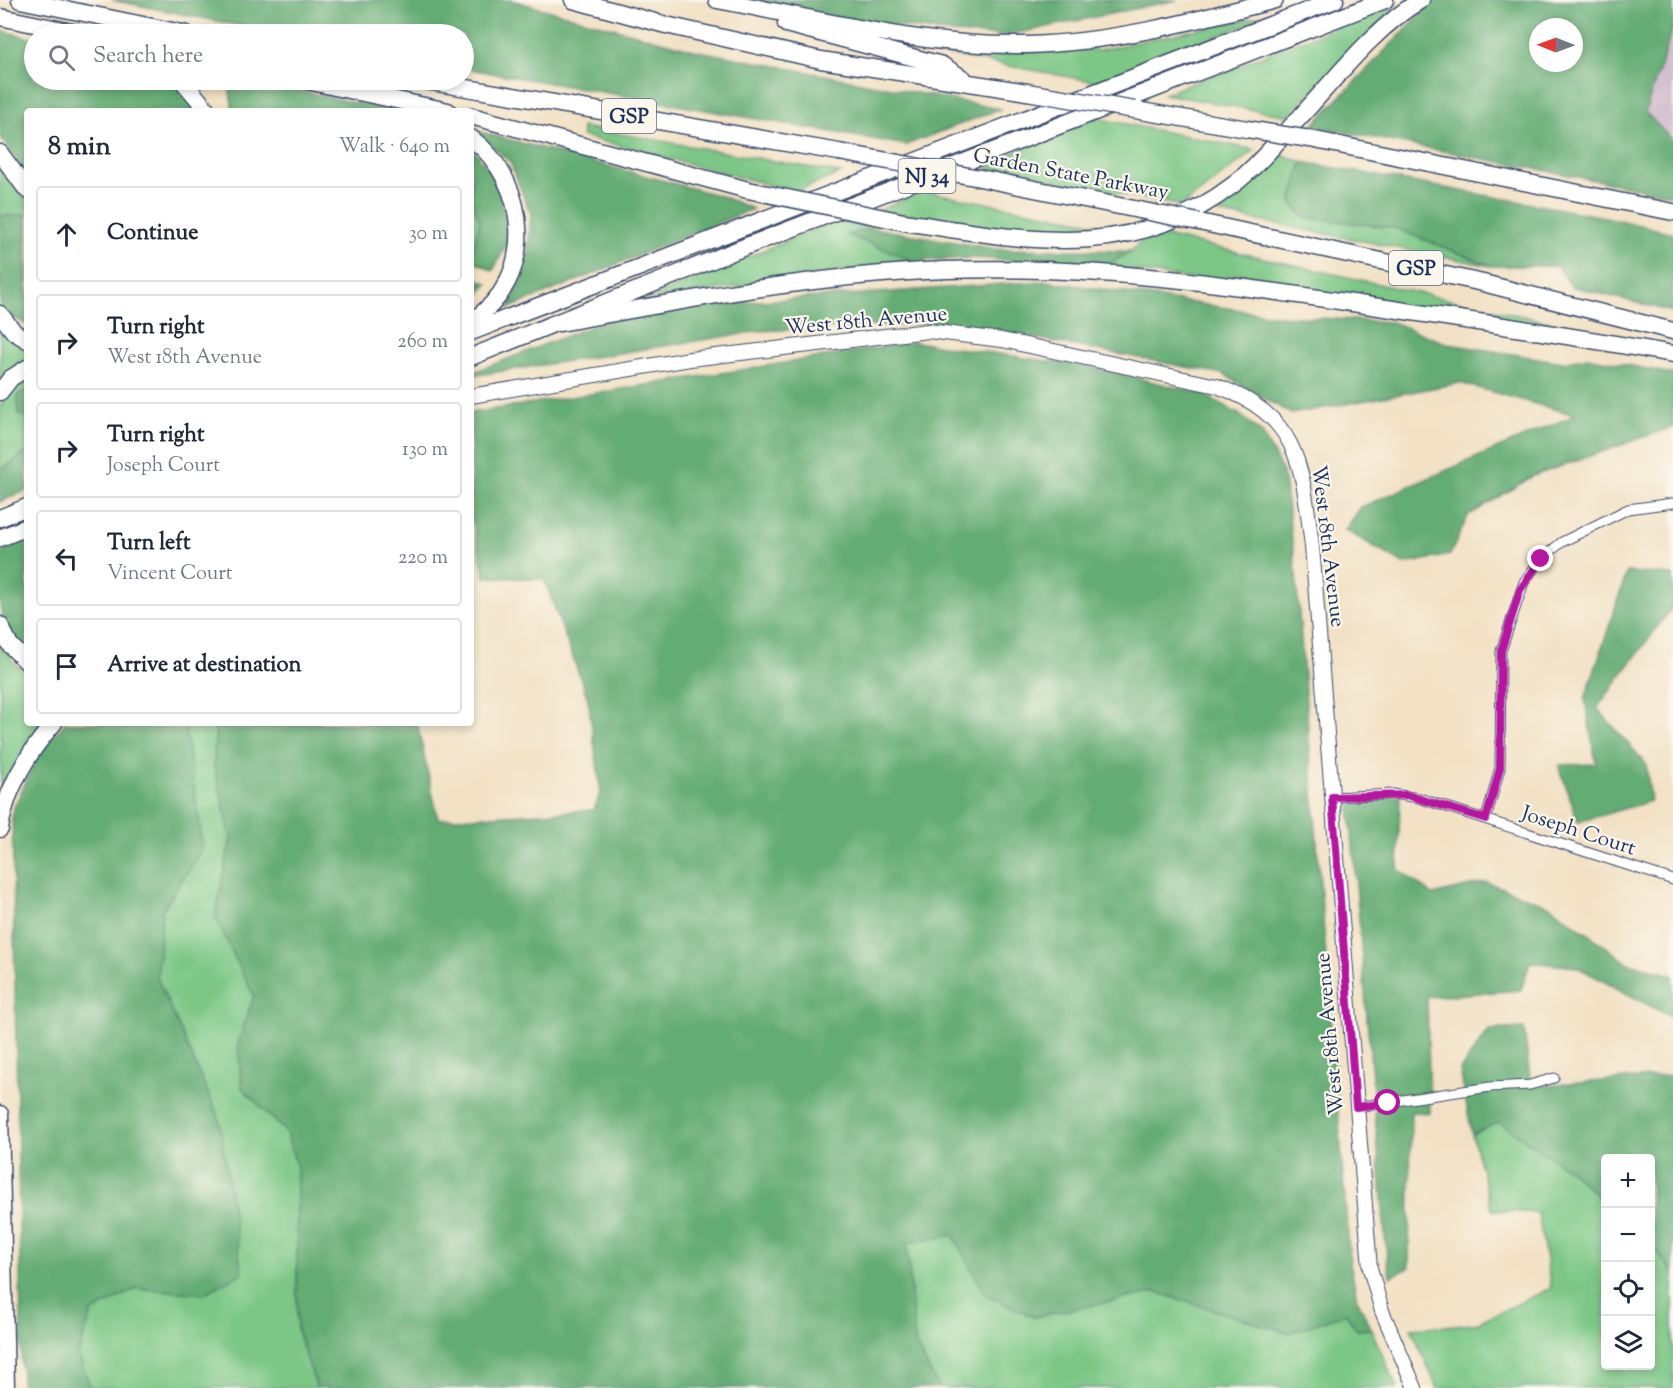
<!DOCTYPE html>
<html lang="en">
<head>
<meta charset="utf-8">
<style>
  :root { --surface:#fff; --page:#f6f6f7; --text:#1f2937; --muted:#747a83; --line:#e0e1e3 }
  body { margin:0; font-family:"Sorts Mill Goudy",serif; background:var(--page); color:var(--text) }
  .controls { position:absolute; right:18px; bottom:18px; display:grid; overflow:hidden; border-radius:6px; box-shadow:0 3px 9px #0003 }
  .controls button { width:54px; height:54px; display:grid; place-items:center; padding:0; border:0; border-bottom:2px solid var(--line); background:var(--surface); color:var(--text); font:30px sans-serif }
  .compass { position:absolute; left:1529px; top:18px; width:54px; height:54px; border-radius:50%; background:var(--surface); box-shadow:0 3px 9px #0003; rotate:271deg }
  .stop { position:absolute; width:18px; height:18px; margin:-14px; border:4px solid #b5179e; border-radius:50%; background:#fff }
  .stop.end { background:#b5179e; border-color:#fff; box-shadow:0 2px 6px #0008 }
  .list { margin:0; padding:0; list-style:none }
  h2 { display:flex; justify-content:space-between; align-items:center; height:78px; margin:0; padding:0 24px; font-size:26px }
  h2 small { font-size:20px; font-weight:400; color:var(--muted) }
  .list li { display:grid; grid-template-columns:39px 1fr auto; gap:18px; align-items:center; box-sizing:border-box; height:96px; margin:0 12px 12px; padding:0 12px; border:2px solid var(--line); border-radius:6px }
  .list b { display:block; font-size:22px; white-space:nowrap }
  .list p { margin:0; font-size:20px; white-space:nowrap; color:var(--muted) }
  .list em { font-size:20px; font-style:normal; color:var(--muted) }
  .icon { flex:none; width:33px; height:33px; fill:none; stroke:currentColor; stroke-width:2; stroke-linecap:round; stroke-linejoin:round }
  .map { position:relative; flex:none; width:1673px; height:1388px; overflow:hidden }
  .search { position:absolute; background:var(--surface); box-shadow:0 3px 9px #0003; left:24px; top:24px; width:450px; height:66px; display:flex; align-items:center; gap:15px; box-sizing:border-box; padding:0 21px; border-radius:33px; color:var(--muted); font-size:22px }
  .panel { position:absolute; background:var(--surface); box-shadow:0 3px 9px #0003; left:24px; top:108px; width:450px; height:618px; border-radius:6px }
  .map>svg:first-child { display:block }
</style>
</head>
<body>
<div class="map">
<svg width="1673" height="1388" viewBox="0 0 1673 1388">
  <rect width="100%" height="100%" fill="#fbf7ec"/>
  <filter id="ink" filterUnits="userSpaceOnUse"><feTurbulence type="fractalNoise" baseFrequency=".0167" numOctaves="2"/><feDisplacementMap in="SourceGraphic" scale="12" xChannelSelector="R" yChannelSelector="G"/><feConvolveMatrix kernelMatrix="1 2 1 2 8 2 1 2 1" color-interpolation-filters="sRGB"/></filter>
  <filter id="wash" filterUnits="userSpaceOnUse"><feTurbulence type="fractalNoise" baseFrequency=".008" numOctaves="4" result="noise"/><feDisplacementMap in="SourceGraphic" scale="24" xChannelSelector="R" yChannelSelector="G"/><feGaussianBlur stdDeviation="1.35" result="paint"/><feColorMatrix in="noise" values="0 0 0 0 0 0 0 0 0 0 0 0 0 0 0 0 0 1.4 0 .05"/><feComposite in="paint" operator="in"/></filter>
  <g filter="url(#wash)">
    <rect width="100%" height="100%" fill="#f2e1c4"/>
    <path fill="#d0bdcc" d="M1673,28V141L1645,112Z"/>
    <path fill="#7bc786" stroke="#4b7b72" stroke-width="1.5" d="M1399,3L1288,116L1164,94Z
      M1280,12L1096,82L891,44L971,51L1099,50Z
      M1096,118L1255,150L1182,206L980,166Z
      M582,127L841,173L796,192L582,136Z
      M1275,152L1302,162L1291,202L1304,217L1395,228L1491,266L1203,210Z
      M0,167L27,200V215L0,216Z
      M924,191L1128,230L1019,232L877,211Z
      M471,199L480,221L471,257Z
      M834,221L872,228L849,235L914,261L642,301Z
      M1151,233L1598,333L1104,267L1131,251Z
      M0,323L27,345V363L0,383Z
      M27,374V390L18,395V414L27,417V452L0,471V407L8,388Z
      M0,636L13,662L27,673V723H46L1,794Z
      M184,723H216L214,766L231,838L215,917L254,996L238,1043L242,1088L286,1132L297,1167V1330L317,1388H91L78,1354L92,1312L137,1288L204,1294L219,1118L157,978L162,911L203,848Z
      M1499,1122L1569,1170L1605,1202L1606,1366H1650L1651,1244L1673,1273V1388H1437L1411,1328L1474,1324L1551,1288L1538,1213L1492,1210L1472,1134Z
      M953,1235L985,1294L1034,1317L1156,1292L1289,1333L1346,1313L1357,1330L1371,1329L1397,1388H939L915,1343L907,1243Z"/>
    <path fill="#64ac73" stroke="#406e68" stroke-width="1.5" fill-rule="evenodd" d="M112,0H511L694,50L1000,109L906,145L464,68V34H281Z
      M754,0H1177L1004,36L953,33L810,15Z
      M1439,0H1673V28L1645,112L1673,141V195L1312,126L1431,3ZM1538,27H1574V63H1538Z
      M0,30L34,39V80H171L198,111H27V176L0,136Z
      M228,80H248L394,111H233Z
      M473,130L721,196L753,209L509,308L526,270L531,215L510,162Z
      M471,147L498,181L509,239L493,271L471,259L480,221L471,199Z
      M1302,162L1610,218L1673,233V312L1571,286L1558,266H1491L1395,228L1304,217L1291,202Z
      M27,215V325L0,310V216Z
      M872,228L996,249L1131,251L1104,267L974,258L914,261L848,235Z
      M471,276L488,284L471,301Z
      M1046,281L1281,316L1392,322L1448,344L1563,362L1587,357L1673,374V427L1533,476L1468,516L1450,555L1404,564L1345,530L1361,507L1575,415L1460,383L1291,414L1223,374L951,322L760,331L471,376V373L633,310Z
      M915,342L1095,368L1203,394L1239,414L1262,433L1283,472L1295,562L1350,1263L1357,1298L1371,1329L1357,1330L1346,1313L1289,1333L1156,1292L1034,1317L985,1294L953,1235L907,1243L915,1343L939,1388H317L297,1330V1167L286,1132L242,1088L238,1043L254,996L215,917L231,838L214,766L216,723H417L438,819L593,810L601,793L588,699L544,579L485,577L471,517V413Z
      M27,390V417L18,414V395Z
      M27,452V490L0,502V471Z
      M27,541V654L5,632L0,605V551Z
      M1627,572L1673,575V606L1597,708L1646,764L1651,801L1578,822L1559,765L1596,764L1585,699Z
      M65,723H184L203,848L162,911L157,978L219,1118L242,1273L204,1294L137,1288L92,1312L78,1354L91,1388H22L12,812L38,754Z
      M1400,796L1398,869L1433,895L1486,882L1550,906L1628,963L1673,975V1018L1577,967L1530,962L1521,990L1427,997L1430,1113L1411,1112L1409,1268L1390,1277L1387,1259L1349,799Z
      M1524,1028L1531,1087L1673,1075V1273L1651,1244L1650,1158H1606L1605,1202L1569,1170L1499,1122L1472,1134L1460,1070L1489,1030Z"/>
  </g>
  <g filter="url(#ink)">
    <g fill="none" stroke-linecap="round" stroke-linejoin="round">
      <g stroke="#3b4a6d" stroke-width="11">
        <path id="street" d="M1332,797L1393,794L1419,798L1673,880
          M1486,819L1500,768L1501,651L1524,582L1541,559L1562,542L1628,509L1673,503
          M1356,1107L1490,1087L1530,1085L1554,1078"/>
      </g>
      <g stroke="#3b4a6d" stroke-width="16">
        <path id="secondary" d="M471,396L690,359L928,331L1002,340L1217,386C1301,417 1302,467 1312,546L1370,1268L1382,1311L1415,1388"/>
      </g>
      <g stroke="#3b4a6d" stroke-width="19">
        <path id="highway" d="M20,0L187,34
          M573,0L666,25L821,60L1027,92
          M717,0C820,19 920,47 1026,45C1111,43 1194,21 1275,0
          M0,17L82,34
          M786,24L942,65L964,79
          M182,80L208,111
          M302,80L448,111
          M420,80L839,152
          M1135,110L1247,129
          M471,116L748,190
          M471,138C530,182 538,280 471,321
          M1310,139L1673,212
          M0,153L27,190
          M980,178L1139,210
          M904,222C1022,239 1129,265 1233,185C1258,166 1278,140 1300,117C1337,77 1374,28 1421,0
          M1199,222L1483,283L1673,331
          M0,314L14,332L27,340
          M560,323C688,299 816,275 946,270C1090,265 1230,284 1372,306C1473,321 1573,336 1673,354
          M471,332L1335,0
          M471,357L747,246L1385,0
          M0,392L11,378L27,368
          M0,518L27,507
          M0,538L27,527
          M0,625L10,645L27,662
          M0,829C6,788 27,754 54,723
          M0,1114L6,1388"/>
      </g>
      <use href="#street" stroke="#fff" stroke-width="9"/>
      <use href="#secondary" stroke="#fff" stroke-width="14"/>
      <use href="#highway" stroke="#fff" stroke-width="16"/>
      <g stroke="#3b4a6d" stroke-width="19" stroke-linecap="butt">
        <path id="highway-bridge" d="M1027,92L1135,110
          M1247,129L1310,139
          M839,152L980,178
          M748,190L904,222
          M1139,210L1199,222"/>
      </g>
      <use href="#highway-bridge" stroke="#fff" stroke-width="16"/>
    </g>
  </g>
  <g fill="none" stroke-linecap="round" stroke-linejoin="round" filter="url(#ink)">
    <path stroke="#b5179e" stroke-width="8" d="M1388,1103L1356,1107L1332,797L1407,795L1486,819L1500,768L1501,651L1520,590L1541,559"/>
  </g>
  <g text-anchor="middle" stroke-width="4.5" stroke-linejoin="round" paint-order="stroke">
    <g fill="#fbf7ec" stroke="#5e6b89" stroke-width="1.5">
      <rect x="602" y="99" width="54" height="34" rx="4.5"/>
      <rect x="898.5" y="159" width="57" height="34" rx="4.5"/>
      <rect x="1389" y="251" width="54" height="34" rx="4.5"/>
    </g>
    <g font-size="20" font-weight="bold" fill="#1b2f5e">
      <text x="629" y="123">GSP</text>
      <text x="927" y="183">NJ 34</text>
      <text x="1416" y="275">GSP</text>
    </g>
    <g font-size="21" fill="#1b2f5e" stroke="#fbf7ec">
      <text transform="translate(1071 173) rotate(11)" y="7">Garden State Parkway</text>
      <text transform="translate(866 320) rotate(-5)" y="7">West 18th Avenue</text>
      <text transform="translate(1329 546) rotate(83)" y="7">West 18th Avenue</text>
      <text transform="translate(1579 830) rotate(18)" y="7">Joseph Court</text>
      <text transform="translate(1329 1034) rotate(-95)" y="7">West 18th Avenue</text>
    </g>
  </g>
</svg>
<div class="controls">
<button>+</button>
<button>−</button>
<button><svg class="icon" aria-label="locate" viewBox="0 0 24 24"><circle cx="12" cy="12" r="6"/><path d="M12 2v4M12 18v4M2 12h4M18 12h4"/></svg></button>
<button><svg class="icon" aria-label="layers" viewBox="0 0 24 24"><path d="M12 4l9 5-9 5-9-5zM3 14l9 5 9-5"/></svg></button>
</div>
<svg class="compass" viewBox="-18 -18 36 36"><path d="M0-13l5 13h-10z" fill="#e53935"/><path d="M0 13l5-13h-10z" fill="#747a83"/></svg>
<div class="stop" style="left:1388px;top:1103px"></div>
<div class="stop end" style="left:1541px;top:559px"></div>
<div class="search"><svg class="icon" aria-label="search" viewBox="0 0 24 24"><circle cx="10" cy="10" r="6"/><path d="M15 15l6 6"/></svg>Search here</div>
<section class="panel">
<h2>8 min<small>Walk · 640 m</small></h2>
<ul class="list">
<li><svg class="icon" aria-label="ahead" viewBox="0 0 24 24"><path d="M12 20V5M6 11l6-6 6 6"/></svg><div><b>Continue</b></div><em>30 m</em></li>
<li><svg class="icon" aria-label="right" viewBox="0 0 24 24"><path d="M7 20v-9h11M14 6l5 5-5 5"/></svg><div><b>Turn right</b><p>West 18th Avenue</p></div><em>260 m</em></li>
<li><svg class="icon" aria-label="right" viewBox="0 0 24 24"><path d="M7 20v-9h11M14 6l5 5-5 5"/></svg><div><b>Turn right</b><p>Joseph Court</p></div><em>130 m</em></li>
<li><svg class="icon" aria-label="left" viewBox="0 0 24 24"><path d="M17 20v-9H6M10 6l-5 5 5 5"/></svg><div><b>Turn left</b><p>Vincent Court</p></div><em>220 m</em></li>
<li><svg class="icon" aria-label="arrive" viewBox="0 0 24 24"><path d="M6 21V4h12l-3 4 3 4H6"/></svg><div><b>Arrive at destination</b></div></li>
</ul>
</section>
</div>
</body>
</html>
